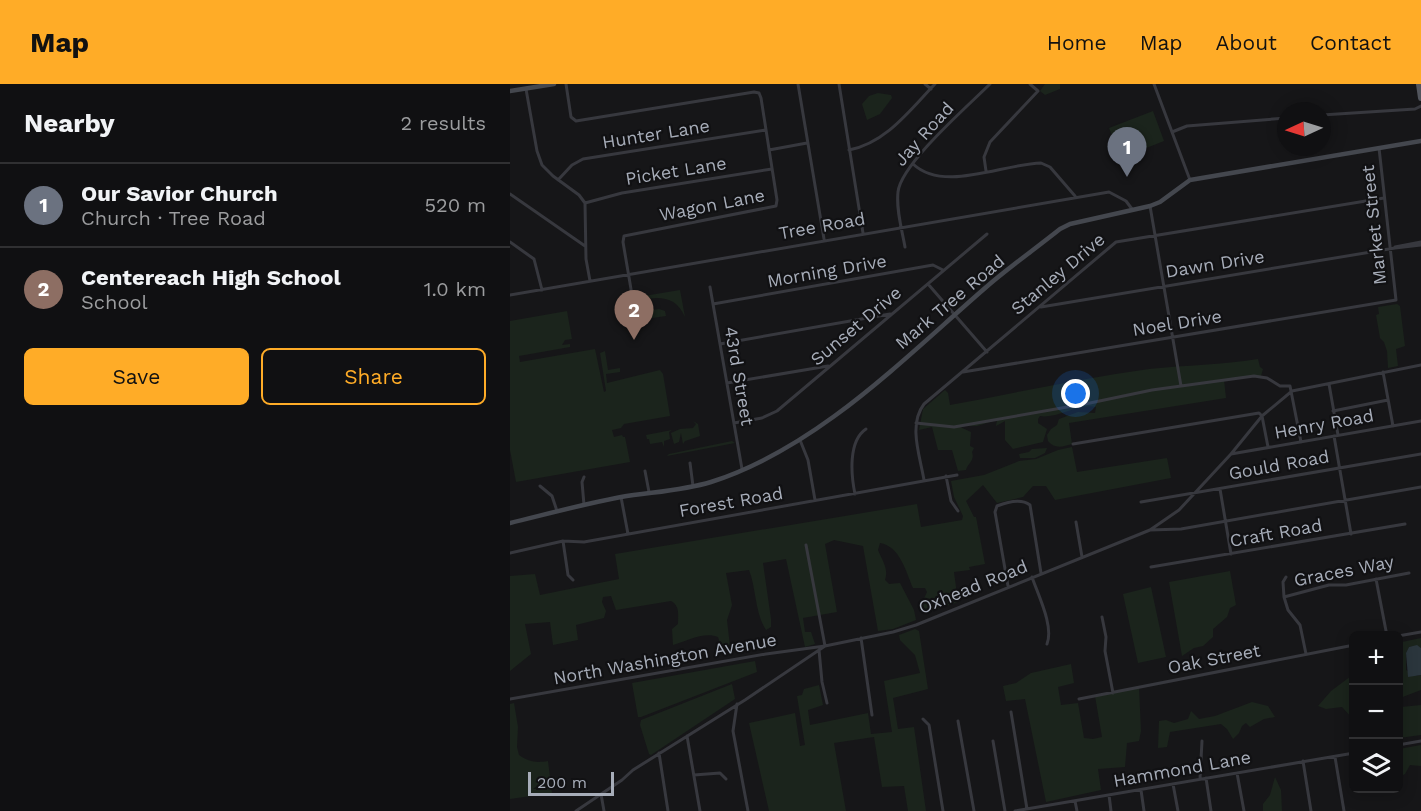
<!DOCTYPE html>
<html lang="en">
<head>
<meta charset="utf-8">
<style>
  :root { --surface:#101012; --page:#19191b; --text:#f1f3f6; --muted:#9c9d9f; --line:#303032; --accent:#ffac27 }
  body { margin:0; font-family:"Work Sans",sans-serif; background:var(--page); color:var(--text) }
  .controls { position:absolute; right:18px; bottom:18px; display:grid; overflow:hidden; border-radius:9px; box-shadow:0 3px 15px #0003 }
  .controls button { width:54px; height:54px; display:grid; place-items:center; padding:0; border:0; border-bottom:2px solid var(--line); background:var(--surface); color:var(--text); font:30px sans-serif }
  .compass { position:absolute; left:767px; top:18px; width:54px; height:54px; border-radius:50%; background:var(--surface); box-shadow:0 3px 15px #0003; rotate:266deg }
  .scale { position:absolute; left:18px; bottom:15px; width:86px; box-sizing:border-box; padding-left:6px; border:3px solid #a7adb9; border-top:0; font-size:16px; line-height:21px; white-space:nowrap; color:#a7adb9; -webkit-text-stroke:4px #111113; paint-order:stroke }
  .you { position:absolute; left:566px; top:310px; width:21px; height:21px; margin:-15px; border:4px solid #fff; border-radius:50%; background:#1a73e8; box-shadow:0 0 0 9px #1a73e833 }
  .badge { display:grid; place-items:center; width:39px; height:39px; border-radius:50%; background:var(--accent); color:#fff; font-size:20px; font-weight:700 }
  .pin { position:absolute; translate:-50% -50px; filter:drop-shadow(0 2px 3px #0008) }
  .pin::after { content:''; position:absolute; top:32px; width:21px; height:18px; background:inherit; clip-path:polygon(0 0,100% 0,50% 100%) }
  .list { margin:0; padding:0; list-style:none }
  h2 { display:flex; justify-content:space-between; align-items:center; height:78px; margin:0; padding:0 24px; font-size:26px }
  h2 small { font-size:20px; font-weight:400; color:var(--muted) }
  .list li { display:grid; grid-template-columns:39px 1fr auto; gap:18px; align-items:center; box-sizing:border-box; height:84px; padding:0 24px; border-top:2px solid var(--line) }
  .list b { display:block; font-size:22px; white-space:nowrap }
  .list p { margin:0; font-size:20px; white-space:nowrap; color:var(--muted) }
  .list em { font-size:20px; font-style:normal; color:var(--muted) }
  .actions { display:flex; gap:12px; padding:18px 24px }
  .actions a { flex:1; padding:14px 0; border:2px solid var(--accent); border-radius:9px; text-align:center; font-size:21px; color:var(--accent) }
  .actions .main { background:var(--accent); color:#111 }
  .icon { flex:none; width:33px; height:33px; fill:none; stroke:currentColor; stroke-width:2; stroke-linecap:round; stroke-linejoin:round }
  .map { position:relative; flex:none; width:911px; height:727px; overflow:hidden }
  header { display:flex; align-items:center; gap:36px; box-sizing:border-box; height:84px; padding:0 30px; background:var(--accent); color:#111 }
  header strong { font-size:28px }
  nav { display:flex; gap:33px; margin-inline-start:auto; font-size:21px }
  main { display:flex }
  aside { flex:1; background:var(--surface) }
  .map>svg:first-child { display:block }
</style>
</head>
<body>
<header>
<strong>Map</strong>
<nav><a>Home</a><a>Map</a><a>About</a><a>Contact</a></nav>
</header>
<main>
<aside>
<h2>Nearby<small>2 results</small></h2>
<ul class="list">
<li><span class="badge" style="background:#6b7280">1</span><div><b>Our Savior Church</b><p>Church · Tree Road</p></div><em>520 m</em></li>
<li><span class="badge" style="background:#8d6e63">2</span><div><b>Centereach High School</b><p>School</p></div><em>1.0 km</em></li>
</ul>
<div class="actions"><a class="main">Save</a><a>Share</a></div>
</aside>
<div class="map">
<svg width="911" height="727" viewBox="0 0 911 727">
  <rect width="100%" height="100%" fill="#161618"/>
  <path fill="#1b241c" d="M535,0H550V5L535,11L530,7Z
    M368,9L381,11L382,14L370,30L357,36L352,20L359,12Z
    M643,27L654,57L611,74L599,44Z
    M170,206L175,233C166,212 150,212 130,216L128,213Z
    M887,220L890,222L895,262L886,265L888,282L878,284L877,267L874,258L870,254L866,231L869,230L868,223Z
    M149,225L155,227L156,232L136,235L135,227Z
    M57,227L62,255L55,256L52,261L60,260V263L9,272L10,278L85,265L94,308L96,307L90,269L95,267L98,286L110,284V288L96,290L97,299L150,286L153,290L160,332L114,340L111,344L102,346L104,353L112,351L113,353H115L120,378L6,398L0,366V237Z
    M748,275L750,283L753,285L751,292L714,296L716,314L559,339L562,360C552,363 545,365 538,357L537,351L541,345L547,341L549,335L568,328L585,329L586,323C567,319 549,335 530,332L528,335V339L537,345L533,358L503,365L495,356V337L486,342L487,336L467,342H448L461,348L460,362L464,364L462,368C465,377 458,379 456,386L448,387L442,366H428L422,343L409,346L413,325L435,306L438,309L440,321C506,309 572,294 639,285C677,281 711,281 748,275Z
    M183,337L188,340L190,352L175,357L173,360L171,349L169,358L164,360L161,349L170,345L183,344L186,340Z
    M162,346L159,348L160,355L154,357V363L152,358L140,360L139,355H137L136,351Z
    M222,357L225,359L157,372L159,370Z
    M562,363L567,388L657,374L661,394L545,416L536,402H523L513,413L487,419L473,401L456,417L464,433H466L475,480L459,483L460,486L444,488L448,518L422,527H414L411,521L417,508L415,504H403C396,488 390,462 370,459L368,466C372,476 379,485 375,496L379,500L390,499L404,526L406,536L383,545L368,547L353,462L324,456L315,460L327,528L293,534L295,548H301L305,560L295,563L276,475L253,479L261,535V543L256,546C245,530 246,503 239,486L216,489L222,521L217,536L221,571L214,572L208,553C195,547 176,557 163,561L162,545L168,540C168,530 170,522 161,517L106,526L101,512L93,513L92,518L96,527L94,534L66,541L68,556L43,561L40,538L15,540L21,570L0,587V492L25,490L30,511L109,495L105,470L407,420L411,443L452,436L453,432L444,413L441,397L474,391L509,377L526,375L548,366Z
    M537,364L535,369L525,374H510L509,370L519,368L522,365Z
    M720,487L726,521L720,524L717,533L703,545V553L693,562L684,564L672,572L659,498Z
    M641,503L656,573L628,579L613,510Z
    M405,545L409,547L418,605L383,614L388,645L404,643L416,727H398L394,702L372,703L364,653L324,659L336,727H259L239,639L285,629L290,662L295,661L287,612L292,611L294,605L309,601L313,621L298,626L300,641L358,629L361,650L382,648L374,597L410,589L405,571L390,556L389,551Z
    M911,554V564L907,562L899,563L896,569V586L907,592L911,591V606L890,614L891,623L911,621V651L889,654L888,592L892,558Z
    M245,577L247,588L131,633H128L122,599Z
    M561,580L564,599L548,603L551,621L568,619L574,654L583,655L592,653L585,612L629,603L631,647L629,657L617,659L615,683L588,685L591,706L536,718L515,615L496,617L493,602L506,599L521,589Z
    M841,592H844V631L842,634L832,623L816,625L808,622L821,607Z
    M222,600L225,615L141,671L139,670L130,641L131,636Z
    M742,618L758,622L765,633L754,635L740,643L736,639L732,642L729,649L723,655L717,645L711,640L660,648L657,663L648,664L649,637L656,636L664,639L678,635L681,627L689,635L705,632Z
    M4,619L8,643L7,663L9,671C19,678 26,679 38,677L42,709L0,715V620Z
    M911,661V682L900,681L895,690L889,693V665Z
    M765,693L771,706L772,727H753V720L760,711Z"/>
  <path fill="#2b363d" d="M907,561L911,564V591L898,593L896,569L899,563Z"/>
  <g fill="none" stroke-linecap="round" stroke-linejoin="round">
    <path stroke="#37383e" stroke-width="3" d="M56,0L61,33L66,37L244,8L249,9L251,14L267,116L266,122L114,152L113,158L122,211
      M288,0L314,155
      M329,0L353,149
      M415,0L421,5
      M644,0L680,96
      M16,5L27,67L32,81L43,92L69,111L75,119L76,175L80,197
      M812,31L905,25L911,22
      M662,48L677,42L776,34
      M259,66L297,59
      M339,66C376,59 400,26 425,0
      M403,80C434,109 492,80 531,79L540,83L565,112
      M476,87L474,73L480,58L528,7L520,0
      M48,96L62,81L73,75L256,46
      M0,110L75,162
      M75,119L112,109L262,85
      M640,122L671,302
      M0,158L24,175L32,206
      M395,163C392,146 386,126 388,108C391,80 458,22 480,0
      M885,163L911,158
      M885,164L911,161
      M418,200L477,268
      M200,203L232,385
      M0,211L599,108L616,117L622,125
      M203,220L423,181L433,186
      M531,223L885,164
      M210,260L380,230
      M453,288L886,216L869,64
      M873,288L883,342
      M217,299L318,282
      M819,300L828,351
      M823,327L878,316
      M224,339L252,334L267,327L477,150
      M406,339L444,343L580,319L642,306L744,292L757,294L770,302H780L791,358
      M824,352L841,450
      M290,356L298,376L305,416
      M563,360L749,329L752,332L758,363
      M721,370L911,337
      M180,379L183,402
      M135,387L139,408
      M436,392L441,417L448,427
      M74,393L72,398L74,421
      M414,396C410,372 398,341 414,320L606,158L874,114
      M30,402L42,412L47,427
      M710,405L721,470
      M345,410C341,391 338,357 356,345
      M111,413L118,450
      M631,418L911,370
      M566,438L572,473
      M640,446L669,426L721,370L752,332L782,307L911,281
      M53,457L58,491L63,496
      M0,469L53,457L74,458L447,391
      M641,483L895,440
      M522,493C528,511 544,542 537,560
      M776,493L773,498L774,513L778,526L790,541L796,570
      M866,495L877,552
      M498,502L485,428L487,422C497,418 511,414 520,421L531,489
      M774,513L819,501H836L899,489
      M592,533L596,553L595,567L603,609
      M888,552L911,548
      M351,554L362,631
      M309,566L312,598L317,619
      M0,615L256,570L315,562L296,461
      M569,615L844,561
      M227,620L223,647L238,727
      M501,628L517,725
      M413,635L419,641L433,727
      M448,637L464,727
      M177,652L190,727
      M483,657L495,727
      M888,661L911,657
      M149,669L158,727
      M825,673L834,727
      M793,677L801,727
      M727,689L734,727
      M184,691L210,689L216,695
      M696,694L701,727
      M690,695L692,657
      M663,700L668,727
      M631,706L634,727
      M91,710L94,727
      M599,711L601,727
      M565,717L567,727
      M66,727L112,696L123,686L235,616L315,562L383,548L406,541L640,446L671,445L911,403
      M505,727L844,669"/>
    <path stroke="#44474e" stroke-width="4.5" d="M0,7L44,0
      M0,439C37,430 74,420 111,413C140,408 172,407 201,398C307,364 392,276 474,205C498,184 525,165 550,145L560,140L640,122L650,118L680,96L911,57"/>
    <path stroke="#52555d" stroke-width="6" d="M909,0L911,14"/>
  </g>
  <g text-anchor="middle" stroke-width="4.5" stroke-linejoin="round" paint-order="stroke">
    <g font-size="18" fill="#a7adb9" stroke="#111113">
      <text transform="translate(146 50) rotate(-9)" y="6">Hunter Lane</text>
      <text transform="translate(414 50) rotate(-48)" y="6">Jay Road</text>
      <text transform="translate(166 87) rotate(-9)" y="6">Picket Lane</text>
      <text transform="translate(202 121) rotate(-11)" y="6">Wagon Lane</text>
      <text transform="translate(864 141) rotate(-96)" y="6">Market Street</text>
      <text transform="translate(312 142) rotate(-10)" y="6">Tree Road</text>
      <text transform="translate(705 180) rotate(-9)" y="6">Dawn Drive</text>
      <text transform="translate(317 187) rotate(-10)" y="6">Morning Drive</text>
      <text transform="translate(548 190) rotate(-40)" y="6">Stanley Drive</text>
      <text transform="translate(440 218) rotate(-40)" y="6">Mark Tree Road</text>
      <text transform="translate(667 239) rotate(-9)" y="6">Noel Drive</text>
      <text transform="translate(346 242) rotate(-40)" y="6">Sunset Drive</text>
      <text transform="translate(229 292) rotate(80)" y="6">43rd Street</text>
      <text transform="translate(814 340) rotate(-10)" y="6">Henry Road</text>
      <text transform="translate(769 381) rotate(-10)" y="6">Gould Road</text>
      <text transform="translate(221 418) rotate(-10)" y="6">Forest Road</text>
      <text transform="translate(766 449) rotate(-10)" y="6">Craft Road</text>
      <text transform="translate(834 487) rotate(-11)" y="6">Graces Way</text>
      <text transform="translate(463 503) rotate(-22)" y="6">Oxhead Road</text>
      <text transform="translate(155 575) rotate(-10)" y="6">North Washington Avenue</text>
      <text transform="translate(704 575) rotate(-11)" y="6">Oak Street</text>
      <text transform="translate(672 685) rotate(-10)" y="6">Hammond Lane</text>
    </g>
  </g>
</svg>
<div class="controls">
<button>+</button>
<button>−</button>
<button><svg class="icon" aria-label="layers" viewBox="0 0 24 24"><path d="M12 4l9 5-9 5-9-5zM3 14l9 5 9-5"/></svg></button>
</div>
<svg class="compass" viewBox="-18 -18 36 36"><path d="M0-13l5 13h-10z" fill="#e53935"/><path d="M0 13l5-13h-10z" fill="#9c9d9f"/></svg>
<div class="scale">200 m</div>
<div class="you"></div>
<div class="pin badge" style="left:617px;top:93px;background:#6b7280">1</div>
<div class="pin badge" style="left:124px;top:256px;background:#8d6e63">2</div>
</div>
</main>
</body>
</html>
